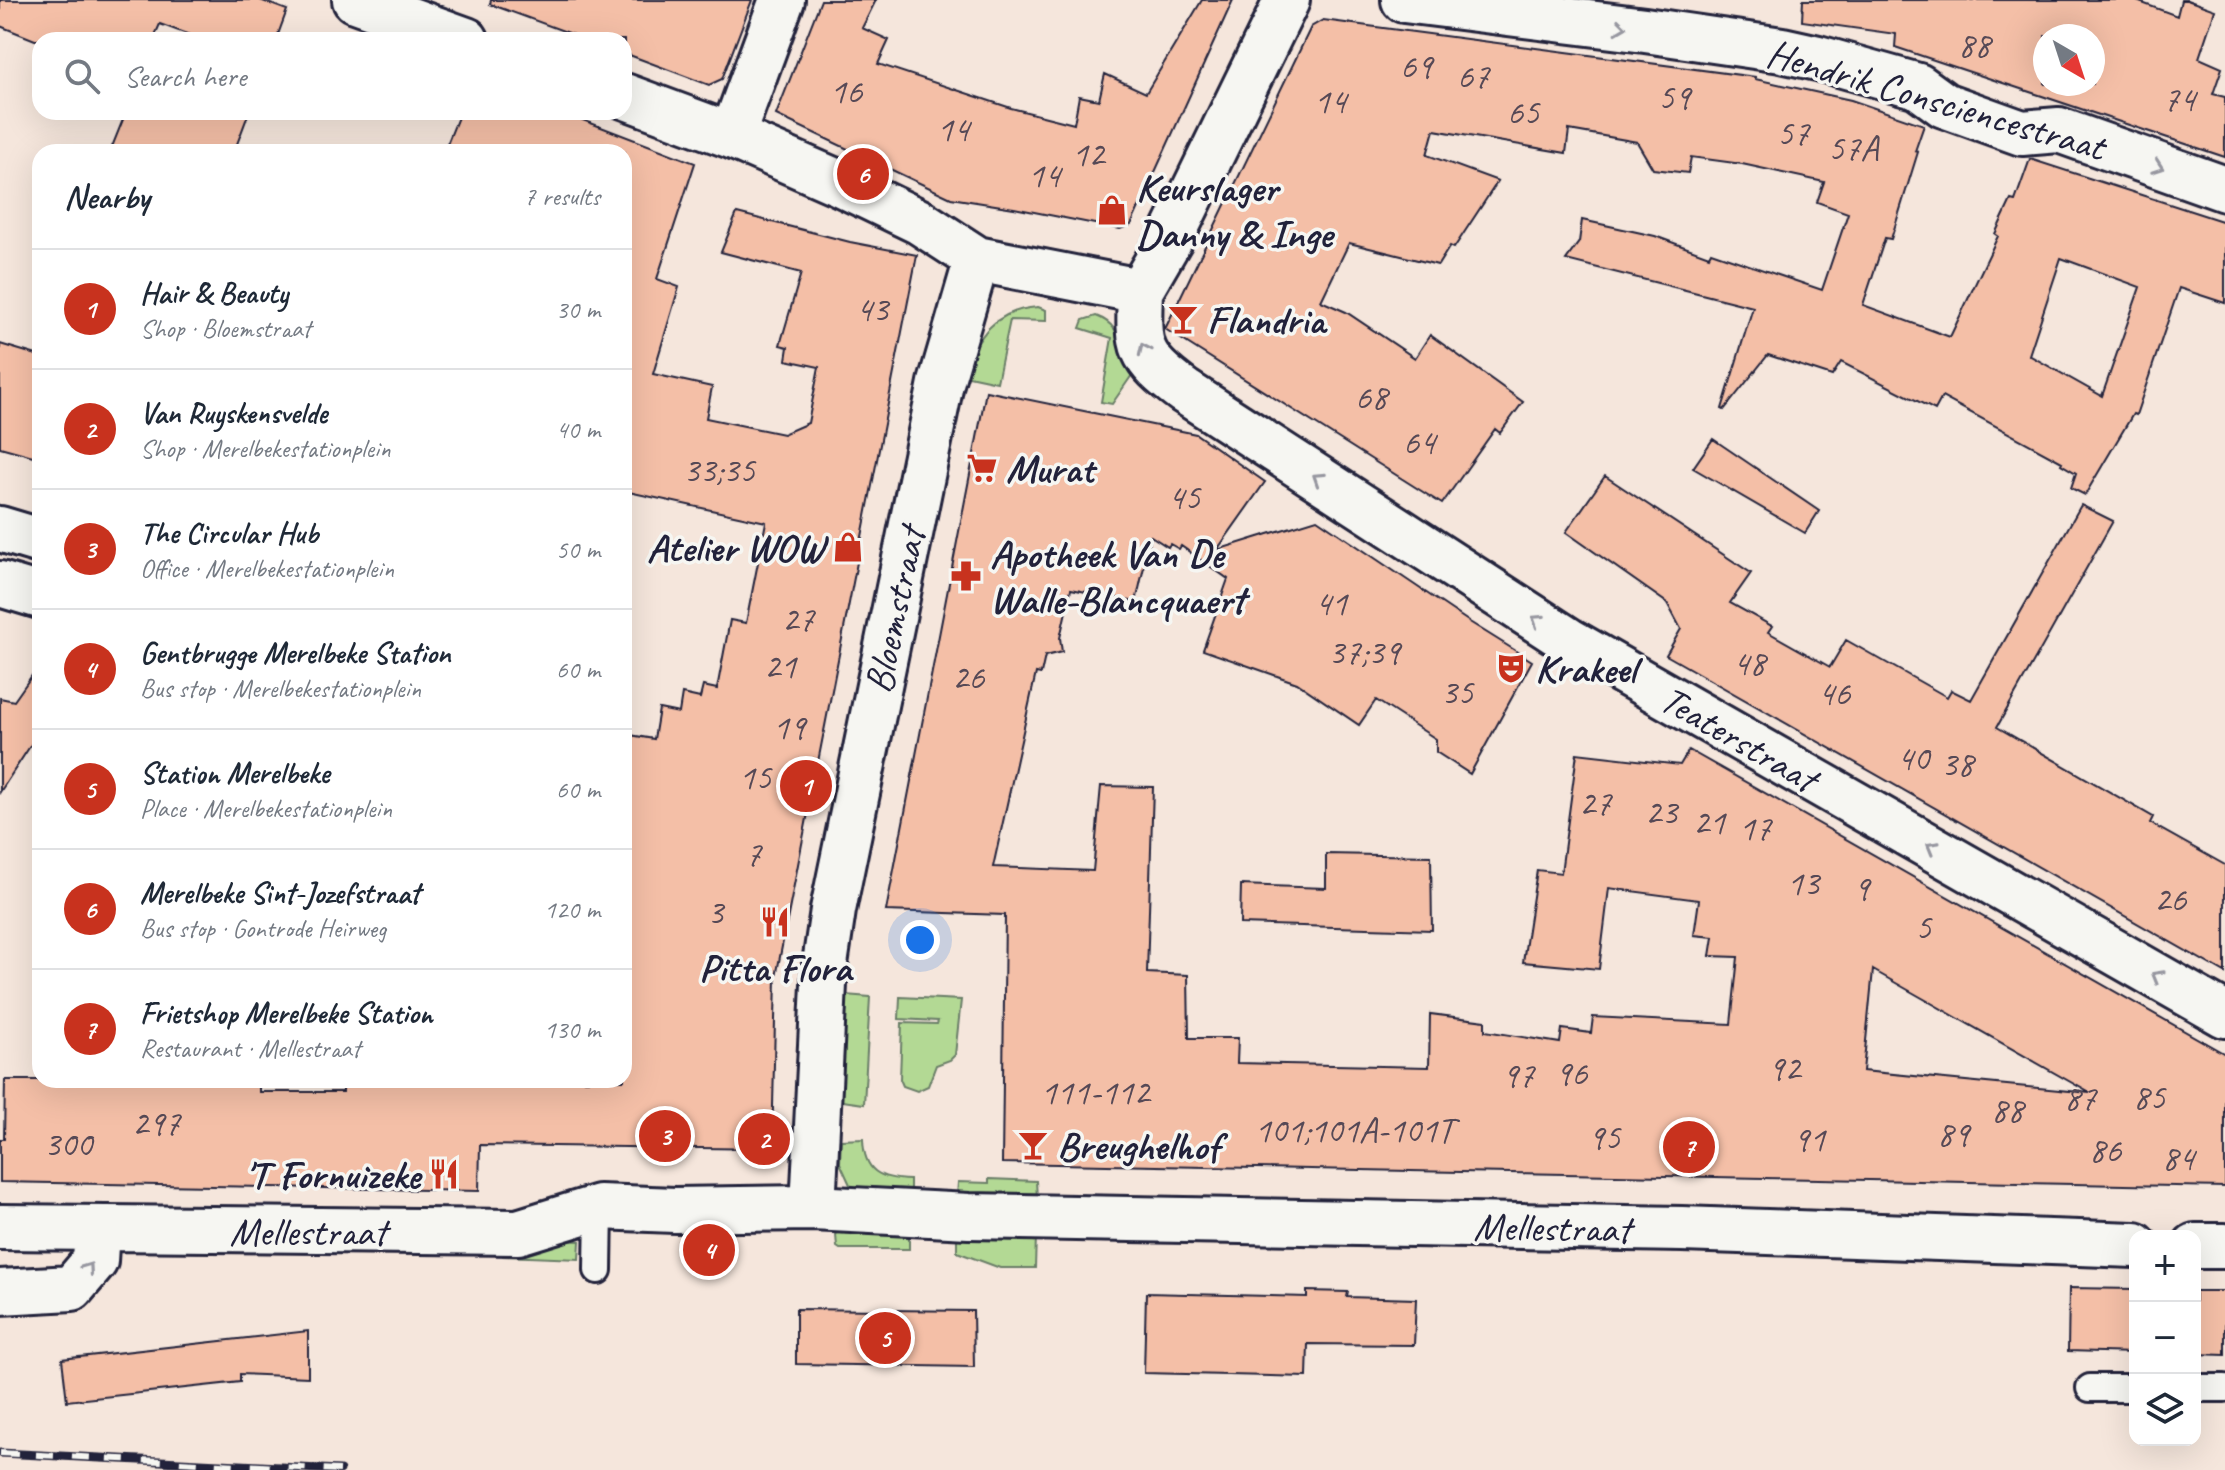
<!DOCTYPE html>
<html lang="en">
<head>
<meta charset="utf-8">
<style>
  :root { --surface:#fff; --page:#f2f2f3; --text:#1f2937; --muted:#747a83; --line:#e0e1e3; --accent:#c8321e }
  body { margin:0; font-family:Caveat,sans-serif; background:var(--page); color:var(--text) }
  .controls { position:absolute; right:24px; bottom:24px; display:grid; overflow:hidden; border-radius:16px; box-shadow:0 8px 32px #0002 }
  .controls button { width:72px; height:72px; display:grid; place-items:center; padding:0; border:0; border-bottom:2px solid var(--line); background:var(--surface); color:var(--text); font:40px sans-serif }
  .compass { position:absolute; left:2033px; top:24px; width:72px; height:72px; border-radius:50%; background:var(--surface); box-shadow:0 8px 32px #0002; rotate:141deg }
  .you { position:absolute; left:920px; top:940px; width:28px; height:28px; margin:-20px; border:6px solid #fff; border-radius:50%; background:#1a73e8; box-shadow:0 0 0 12px #1a73e833 }
  .badge { display:grid; place-items:center; width:52px; height:52px; border-radius:50%; background:var(--accent); color:#fff; font-size:26px; font-weight:700 }
  .pin { position:absolute; translate:-50% -50%; border:4px solid #fff; box-shadow:0 2px 8px #0006 }
  .list { margin:0; padding:0; list-style:none }
  h2 { display:flex; justify-content:space-between; align-items:center; height:104px; margin:0; padding:0 32px; font-size:34px }
  h2 small { font-size:26px; font-weight:400; color:var(--muted) }
  .list li { display:grid; grid-template-columns:52px 1fr auto; gap:24px; align-items:center; box-sizing:border-box; height:120px; padding:0 32px; border-top:2px solid var(--line) }
  .list b { display:block; font-size:30px; white-space:nowrap }
  .list p { margin:0; font-size:26px; white-space:nowrap; color:var(--muted) }
  .list em { font-size:26px; font-style:normal; color:var(--muted) }
  .icon { flex:none; width:44px; height:44px; fill:none; stroke:currentColor; stroke-width:2; stroke-linecap:round; stroke-linejoin:round }
  .map { position:relative; flex:none; width:2225px; height:1470px; overflow:hidden }
  .search { position:absolute; background:var(--surface); box-shadow:0 8px 32px #0002; left:32px; top:32px; width:600px; height:88px; display:flex; align-items:center; gap:20px; box-sizing:border-box; padding:0 28px; border-radius:24px; color:var(--muted); font-size:30px }
  .panel { position:absolute; background:var(--surface); box-shadow:0 8px 32px #0002; left:32px; top:144px; width:600px; height:944px; border-radius:24px }
  .map>svg:first-child { display:block }
</style>
</head>
<body>
<div class="map">
<svg width="2225" height="1470" viewBox="0 0 2225 1470">
  <rect width="100%" height="100%" fill="#f5e6dc"/>
  <filter id="ink" filterUnits="userSpaceOnUse"><feTurbulence type="fractalNoise" baseFrequency=".0125" numOctaves="2"/><feDisplacementMap in="SourceGraphic" scale="16" xChannelSelector="R" yChannelSelector="G"/><feConvolveMatrix kernelMatrix="1 2 1 2 8 2 1 2 1" color-interpolation-filters="sRGB"/></filter>
  <g filter="url(#ink)">
    <path fill="#b3d994" stroke="#6a7e68" stroke-width="2" d="M1038,307L1046,310V321L1010,320L997,382L964,375C976,336 995,310 1038,307Z
      M1096,316C1124,326 1119,349 1134,372L1112,404L1101,402L1112,338L1080,328L1083,320Z
      M845,995L870,997L864,1104L842,1101Z
      M900,997L961,1000L955,1055L950,1060L936,1065L928,1086L917,1091L903,1086L900,1079L902,1023L937,1024L938,1021L899,1019Z
      M863,1139C864,1172 880,1179 910,1180V1196L852,1189L840,1163L841,1140Z
      M989,1179L1036,1181L1037,1198L957,1196L958,1182L989,1183Z
      M840,1230L909,1233V1249H840L837,1247L836,1235Z
      M957,1234L1036,1235L1035,1268H1000L957,1252Z
      M552,1240L580,1241L579,1259L503,1256V1250Z"/>
    <path fill="#f4bfa7" stroke="#22223b" stroke-width="2" fill-rule="evenodd" d="M0,0H260L287,10L276,40H203L160,24L153,40H35L0,26Z
      M491,0H752L722,79L709,85L624,53V40H588L490,4Z
      M821,0H876L862,28L889,40L878,64L1011,108L1074,124L1079,96L1099,100L1105,74L1146,93L1202,0H1233L1131,225L1120,229L1014,208L951,198L776,115Z
      M1803,0H2134L2177,16L2181,0H2187L2215,10L2199,58L2222,68L2213,94L2225,97V157L1895,47L1896,34L1802,21ZM2045,36H2093V84H2045Z
      M1323,20L1755,77V79L1851,100L1924,125L1915,151L1918,152L1891,239L1885,238L1863,305L1950,337L1998,236L1995,234L2011,200L2015,201L2030,159L2225,222V303L2179,288L2136,415L2133,414L2085,495L2071,488L2076,473L2061,464L2062,462L1942,397L1935,410L1841,362L1832,376L1768,355L1724,410L1722,409L1753,307L1566,260L1579,242L1582,220L1655,236L1709,256L1711,252L1822,290L1848,213L1817,202L1824,182L1742,164L1691,157L1688,173L1653,169L1637,142L1569,130L1566,153L1434,130L1427,155L1498,181L1454,248L1450,246L1438,265L1349,243L1321,301L1346,312L1415,358L1430,335L1523,402L1500,433L1495,429L1442,504L1165,329L1311,27ZM2061,258L2140,287L2102,396L2029,355Z
      M126,112H249L234,152H110Z
      M460,112H562L695,163L657,279L679,287L653,374L712,387L706,418L783,434L808,423L819,367L786,360L788,347L780,345L801,273L721,252L737,213L850,242L917,255L776,977L772,1149L480,1145L479,1191L0,1182V1139H4L5,1080H259V1092H343V1080H624V734L654,739L659,709L679,713L682,694L700,698L703,686L717,689L730,620L746,623L766,522L624,491V152H444Z
      M0,344L40,356V458L0,447Z
      M986,391L1196,434L1265,482L1217,550L1317,519L1468,621L1532,661L1470,774L1436,752V739L1376,700L1359,725L1297,683L1203,650L1228,579L1181,546L1179,549L1170,544L1168,547L1151,536L1136,602L1071,589L1060,638L1062,652L1045,656L1041,674L1036,673L993,867L1093,871L1101,786L1153,787L1147,973L1188,975L1189,1038H1238L1237,1063L1429,1067L1430,1014L1485,1021V1031L1560,1043L1562,1029L1591,1033L1593,1017L1731,1024L1738,957L1710,956L1713,937L1694,935L1699,900L1609,888L1599,969L1523,962L1537,870L1561,873L1577,753L1680,765L1689,750L2225,1054V1187L1002,1163L1005,915L886,911ZM1873,970L1917,995L2090,1093L1863,1071Z
      M1713,439L1819,511L1805,533L1693,468Z
      M1605,476L1751,573L1730,603L1772,626L1768,632L1830,667L1846,640L1947,697L1951,690L1971,700L2081,505L2113,521L1997,727L2153,817L2150,823L2225,865V973L1666,655L1681,629L1667,603L1566,532Z
      M40,664V731L0,792V698L14,701Z
      M1326,854L1431,856L1432,930L1240,924L1241,885L1326,888Z
      M2069,1288L2135,1289V1353L2068,1351Z
      M1307,1291L1348,1292L1347,1297L1416,1299L1414,1345L1308,1344L1307,1377L1144,1373L1146,1293L1307,1297Z
      M2195,1291H2225V1355L2195,1354Z
      M796,1309L973,1311L974,1367L796,1364Z
      M308,1331V1377L240,1374V1382L67,1401L62,1359Z"/>
    <g fill="none" stroke-linecap="round" stroke-linejoin="round">
      <g stroke="#22223b" stroke-width="32">
        <path id="lane" d="M598,1270L599,1207
          M2090,1388H2135
          M2195,1388H2225"/>
      </g>
      <g stroke="#22223b" stroke-width="50">
        <path id="street" d="M355,0L466,40
          M1404,0L1645,30L1782,50L1818,58L1918,86L1944,105L2022,133L2059,130L2225,189
          M624,96L732,136L837,182L920,222L977,259L1140,291
          M732,136L782,0
          M1140,291C1138,348 1137,356 1184,391L1568,640L2225,1015
          M1140,291L1172,236L1287,0
          M0,529L40,541
          M0,584L40,596
          M813,1208L825,964L833,910L941,383L977,259"/>
      </g>
      <g stroke="#22223b" stroke-width="50">
        <path id="secondary" d="M0,1227L518,1232L599,1207L675,1210L813,1208L969,1216L1682,1229L2135,1245
          M2195,1246H2225
          M0,1292L72,1288L95,1261L97,1229"/>
      </g>
      <use href="#lane" stroke="#f6f6f2" stroke-width="26"/>
      <use href="#street" stroke="#f6f6f2" stroke-width="44"/>
      <use href="#secondary" stroke="#f6f6f2" stroke-width="44"/>
      <g stroke="#22223b" stroke-width="9">
        <path id="rail" d="M0,1453L340,1470"/>
      </g>
      <use href="#rail" stroke="#f6f6f2" stroke-width="6" stroke-dasharray="18" stroke-linecap="butt"/>
    </g>
    <defs><path id="oneway-chevron" d="M-2-3.5L2.5 0L-2 3.5" fill="none" stroke-width="1.6" stroke-linecap="round" stroke-linejoin="round" transform="scale(2)"/></defs>
    <g stroke="#9797a0">
      <use href="#oneway-chevron" transform="translate(1621 27) rotate(7)"/>
      <use href="#oneway-chevron" transform="translate(2158 167) rotate(20)"/>
      <use href="#oneway-chevron" transform="translate(1144 349) rotate(-115)"/>
      <use href="#oneway-chevron" transform="translate(1318 478) rotate(-147)"/>
      <use href="#oneway-chevron" transform="translate(1537 620) rotate(-147)"/>
      <use href="#oneway-chevron" transform="translate(1932 847) rotate(-150)"/>
      <use href="#oneway-chevron" transform="translate(2157 976) rotate(-150)"/>
      <use href="#oneway-chevron" transform="translate(88 1268) rotate(-55)"/>
    </g>
  </g>
  <defs>
    <g id="shop-bare" transform="scale(2.4)"><path d="M-5-2.5h2.3a2.7 3.5 0 0 1 5.4 0H5L5.5 6h-11ZM-1.5-2.5h3a1.5 2.3 0 0 0-3 0Z" fill="#c8321e" stroke="#f6f6f2" stroke-width="2.5" paint-order="stroke"/></g>
    <g id="bar-bare" transform="scale(2.4)"><path d="M-6-5H6L.8 .8V4.5H3.5V6h-7V4.5H-.8V.8Z" fill="#c8321e" stroke="#f6f6f2" stroke-width="2.5" paint-order="stroke"/></g>
    <g id="supermarket-bare" transform="scale(2.4)"><path d="M-6-5.5h2.5l.6 2H6L4.5 2H-2.5L-4.4-4H-6ZM-1.5 3.2a1.3 1.3 0 1 0 .1 0ZM3 3.2a1.3 1.3 0 1 0 .1 0Z" fill="#c8321e" stroke="#f6f6f2" stroke-width="2.5" paint-order="stroke"/></g>
    <g id="pharmacy-bare" transform="scale(2.4)"><path d="M-2-6h4v4h4v4h-4v4h-4v-4h-4v-4h4Z" fill="#c8321e" stroke="#f6f6f2" stroke-width="2.5" paint-order="stroke"/></g>
    <g id="theatre-bare" transform="scale(2.4)"><path d="M-5-5.5Q0-4 5-5.5V0Q5 5 0 6Q-5 5-5 0ZM-3.3-2.5H-1v1.5H-3.3ZM1-2.5H3.3v1.5H1ZM-2.8 1Q0 5.5 2.8 1Z" fill="#c8321e" stroke="#f6f6f2" stroke-width="2.5" paint-order="stroke"/></g>
    <g id="restaurant-bare" transform="scale(2.4)"><path d="M-5-6h1v4h1v-4h1v4h1v-4h1v5L-1.5 .5V6h-2V.5L-5-1ZM5-6V6H3V1.5H1.5Q1.5-4 5-6Z" fill="#c8321e" stroke="#f6f6f2" stroke-width="2.5" paint-order="stroke"/></g>
  </defs>
  <g fill-rule="evenodd">
    <use href="#shop-bare" x="1112" y="210"/>
    <use href="#bar-bare" x="1183" y="319"/>
    <use href="#supermarket-bare" x="982" y="468"/>
    <use href="#shop-bare" x="848" y="547"/>
    <use href="#pharmacy-bare" x="966" y="576"/>
    <use href="#theatre-bare" x="1511" y="668"/>
    <use href="#restaurant-bare" x="775" y="922"/>
    <use href="#bar-bare" x="1033" y="1145"/>
    <use href="#restaurant-bare" x="444" y="1174"/>
  </g>
  <g text-anchor="middle" stroke-width="7" stroke-linejoin="round" paint-order="stroke">
    <g font-size="36" fill="#564956">
      <text x="1974" y="57">88</text>
      <text x="1416" y="78">69</text>
      <text x="1473" y="88">67</text>
      <text x="846" y="103">16</text>
      <text x="1674" y="109">59</text>
      <text x="2179" y="111">74</text>
      <text x="1330" y="113">14</text>
      <text x="1523" y="124">65</text>
      <text x="953" y="141">14</text>
      <text x="1793" y="145">57</text>
      <text x="1853" y="160">57A</text>
      <text x="1088" y="166">12</text>
      <text x="1044" y="187">14</text>
      <text x="872" y="321">43</text>
      <text x="1371" y="409">68</text>
      <text x="1419" y="454">64</text>
      <text x="719" y="482">33;35</text>
      <text x="1184" y="509">45</text>
      <text x="1331" y="615">41</text>
      <text x="798" y="631">27</text>
      <text x="1364" y="664">37;39</text>
      <text x="1749" y="675">48</text>
      <text x="780" y="678">21</text>
      <text x="968" y="689">26</text>
      <text x="1457" y="704">35</text>
      <text x="1834" y="705">46</text>
      <text x="789" y="739">19</text>
      <text x="1913" y="770">40</text>
      <text x="1957" y="776">38</text>
      <text x="755" y="789">15</text>
      <text x="1595" y="815">27</text>
      <text x="1661" y="824">23</text>
      <text x="1709" y="834">21</text>
      <text x="1755" y="840">17</text>
      <text x="753" y="866">7</text>
      <text x="1803" y="895">13</text>
      <text x="1861" y="900">9</text>
      <text x="2170" y="911">26</text>
      <text x="715" y="924">3</text>
      <text x="1923" y="939">5</text>
      <text x="1784" y="1080">92</text>
      <text x="1571" y="1085">96</text>
      <text x="1518" y="1087">97</text>
      <text x="1095" y="1104">111-112</text>
      <text x="2149" y="1109">85</text>
      <text x="2080" y="1110">87</text>
      <text x="2007" y="1122">88</text>
      <text x="156" y="1135">297</text>
      <text x="1354" y="1142">101;101A-101T</text>
      <text x="1953" y="1146">89</text>
      <text x="1604" y="1149">95</text>
      <text x="1809" y="1151">91</text>
      <text x="68" y="1156">300</text>
      <text x="2105" y="1162">86</text>
      <text x="2178" y="1170">84</text>
    </g>
    <g font-size="40" fill="#22223b" stroke="#f6f6f2">
      <text transform="translate(1936 99) rotate(16)" y="14">Hendrik Consciencestraat</text>
      <text transform="translate(894 610) rotate(-78)" y="14">Bloemstraat</text>
      <text transform="translate(1739 738) rotate(30)" y="14">Teaterstraat</text>
      <text transform="translate(1552 1227) rotate(1)" y="14">Mellestraat</text>
      <text x="308" y="1245">Mellestraat</text>
    </g>
    <g font-size="40" font-weight="bold" fill="#22223b" stroke="#f6f6f2" text-anchor="start">
      <text x="1136" y="201">Keurslager<tspan x="1136" dy="46">Danny &amp; Inge</tspan></text>
      <text x="1207" y="333">Flandria</text>
      <text x="1006" y="482">Murat</text>
      <text x="824" y="561" text-anchor="end">Atelier WOW</text>
      <text x="990" y="567">Apotheek Van De<tspan x="990" dy="46">Walle-Blancquaert</tspan></text>
      <text x="1535" y="682">Krakeel</text>
      <text x="775" y="981" text-anchor="middle">Pitta Flora</text>
      <text x="1057" y="1159">Breughelhof</text>
      <text x="420" y="1188" text-anchor="end">'T Fornuizeke</text>
    </g>
  </g>
</svg>
<div class="controls">
<button>+</button>
<button>−</button>
<button><svg class="icon" aria-label="layers" viewBox="0 0 24 24"><path d="M12 4l9 5-9 5-9-5zM3 14l9 5 9-5"/></svg></button>
</div>
<svg class="compass" viewBox="-18 -18 36 36"><path d="M0-13l5 13h-10z" fill="#e53935"/><path d="M0 13l5-13h-10z" fill="#747a83"/></svg>
<div class="you"></div>
<div class="pin badge" style="left:806px;top:786px">1</div>
<div class="pin badge" style="left:764px;top:1139px">2</div>
<div class="pin badge" style="left:665px;top:1136px">3</div>
<div class="pin badge" style="left:709px;top:1250px">4</div>
<div class="pin badge" style="left:885px;top:1338px">5</div>
<div class="pin badge" style="left:863px;top:174px">6</div>
<div class="pin badge" style="left:1689px;top:1147px">7</div>
<div class="search"><svg class="icon" aria-label="search" viewBox="0 0 24 24"><circle cx="10" cy="10" r="6"/><path d="M15 15l6 6"/></svg>Search here</div>
<section class="panel">
<h2>Nearby<small>7 results</small></h2>
<ul class="list">
<li><span class="badge">1</span><div><b>Hair &amp; Beauty</b><p>Shop · Bloemstraat</p></div><em>30 m</em></li>
<li><span class="badge">2</span><div><b>Van Ruyskensvelde</b><p>Shop · Merelbekestationplein</p></div><em>40 m</em></li>
<li><span class="badge">3</span><div><b>The Circular Hub</b><p>Office · Merelbekestationplein</p></div><em>50 m</em></li>
<li><span class="badge">4</span><div><b>Gentbrugge Merelbeke Station</b><p>Bus stop · Merelbekestationplein</p></div><em>60 m</em></li>
<li><span class="badge">5</span><div><b>Station Merelbeke</b><p>Place · Merelbekestationplein</p></div><em>60 m</em></li>
<li><span class="badge">6</span><div><b>Merelbeke Sint-Jozefstraat</b><p>Bus stop · Gontrode Heirweg</p></div><em>120 m</em></li>
<li><span class="badge">7</span><div><b>Frietshop Merelbeke Station</b><p>Restaurant · Mellestraat</p></div><em>130 m</em></li>
</ul>
</section>
</div>
</body>
</html>
